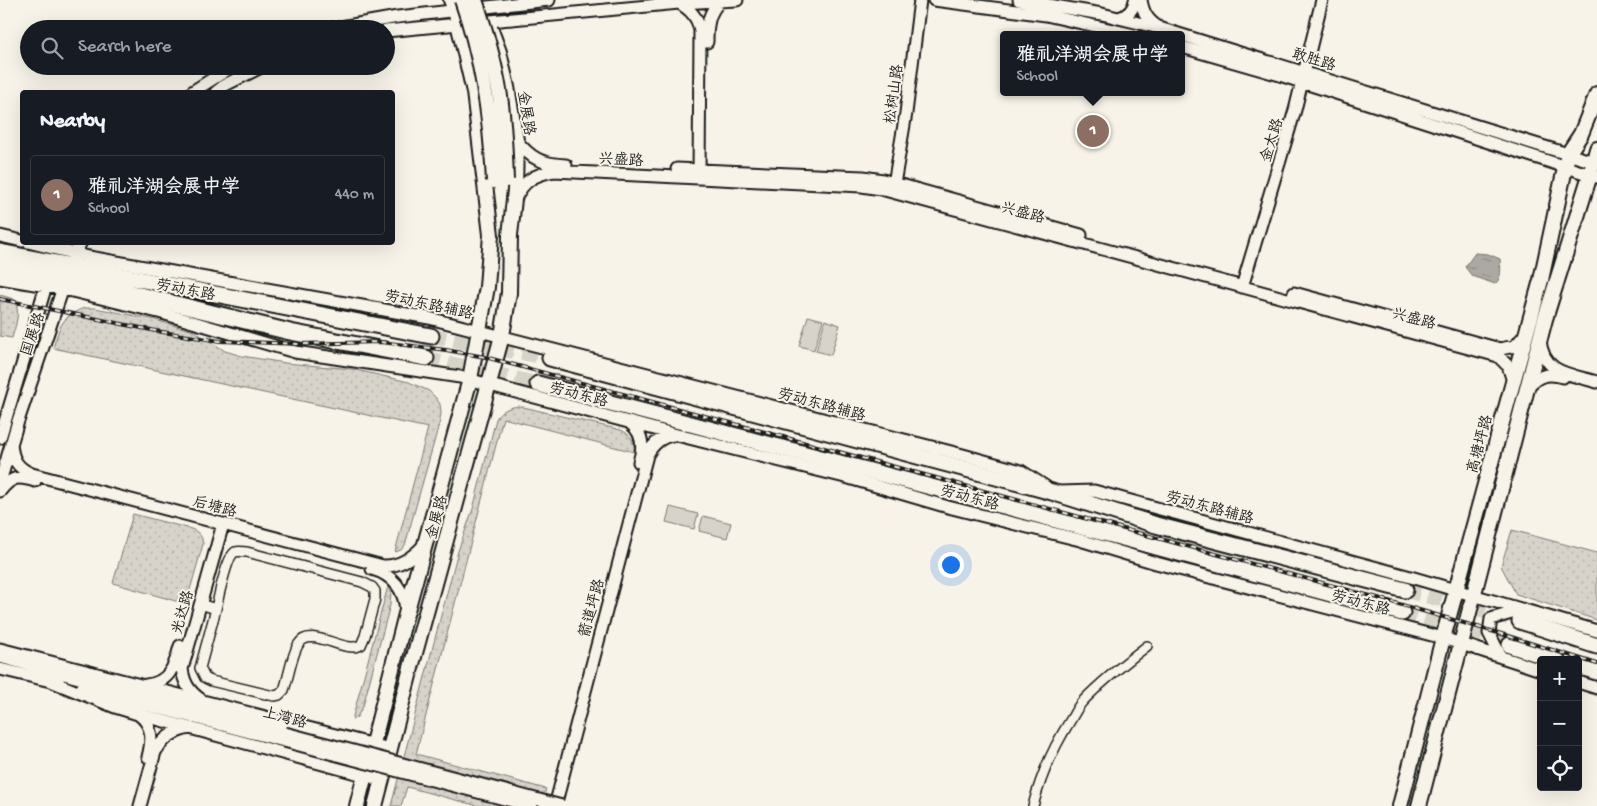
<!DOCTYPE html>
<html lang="en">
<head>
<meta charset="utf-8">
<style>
  :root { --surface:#171b24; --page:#242831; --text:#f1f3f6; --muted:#9ea1a6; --line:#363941; --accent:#919294 }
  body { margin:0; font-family:"Gochi Hand","LXGW WenKai TC",sans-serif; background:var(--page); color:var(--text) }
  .controls { position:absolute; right:15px; bottom:15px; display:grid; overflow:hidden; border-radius:5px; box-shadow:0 5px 20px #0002 }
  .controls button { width:45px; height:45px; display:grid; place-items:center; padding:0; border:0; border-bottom:1px solid var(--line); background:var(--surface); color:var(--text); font:25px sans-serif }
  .you { position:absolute; left:950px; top:564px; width:18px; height:18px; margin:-12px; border:4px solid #fff; border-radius:50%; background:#1a73e8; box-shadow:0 0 0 8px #1a73e833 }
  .badge { display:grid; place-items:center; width:32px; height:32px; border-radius:50%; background:var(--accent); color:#fff; font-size:16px; font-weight:700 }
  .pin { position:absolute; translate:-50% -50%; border:2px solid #fff; box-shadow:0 1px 5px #0006 }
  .popup { position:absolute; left:1000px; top:31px; width:185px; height:65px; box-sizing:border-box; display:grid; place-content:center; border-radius:5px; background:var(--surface); filter:drop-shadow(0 1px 4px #0005); font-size:16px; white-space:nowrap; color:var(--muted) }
  .popup b { font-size:19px; color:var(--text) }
  .popup::after { content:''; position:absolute; left:50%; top:100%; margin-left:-10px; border:10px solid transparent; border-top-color:var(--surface) }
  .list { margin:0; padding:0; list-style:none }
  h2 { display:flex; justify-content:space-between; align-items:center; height:65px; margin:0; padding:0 20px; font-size:21px }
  h2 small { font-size:16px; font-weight:400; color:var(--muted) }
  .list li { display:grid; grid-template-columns:32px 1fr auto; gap:15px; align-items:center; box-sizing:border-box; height:80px; margin:0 10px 10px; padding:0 10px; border:1px solid var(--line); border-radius:5px }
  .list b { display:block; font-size:19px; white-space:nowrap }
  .list p { margin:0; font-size:16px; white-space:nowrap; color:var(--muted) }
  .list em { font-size:16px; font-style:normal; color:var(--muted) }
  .icon { flex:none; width:28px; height:28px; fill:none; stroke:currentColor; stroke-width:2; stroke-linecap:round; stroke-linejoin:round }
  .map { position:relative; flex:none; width:1597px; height:806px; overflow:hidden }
  .search { position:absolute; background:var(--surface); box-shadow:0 5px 20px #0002; left:20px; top:20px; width:375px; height:55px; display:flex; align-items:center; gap:12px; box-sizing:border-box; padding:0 18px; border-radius:28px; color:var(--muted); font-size:19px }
  .panel { position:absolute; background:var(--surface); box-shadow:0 5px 20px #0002; left:20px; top:90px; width:375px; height:155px; border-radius:5px }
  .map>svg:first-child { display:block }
</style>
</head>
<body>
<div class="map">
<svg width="1597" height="806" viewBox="0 0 1597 806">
  <defs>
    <pattern id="park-dots" width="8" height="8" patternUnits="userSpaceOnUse" patternTransform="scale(1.25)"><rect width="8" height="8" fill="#d7d3cb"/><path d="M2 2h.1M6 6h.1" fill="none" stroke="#b8b5ae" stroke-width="1.8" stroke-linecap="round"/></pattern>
    <pattern id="water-ripples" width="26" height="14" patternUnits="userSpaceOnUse" patternTransform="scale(1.25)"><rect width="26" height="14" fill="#aca9a2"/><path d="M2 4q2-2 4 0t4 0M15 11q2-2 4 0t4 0" fill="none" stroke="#8b8983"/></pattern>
  </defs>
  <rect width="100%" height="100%" fill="#f7f3e8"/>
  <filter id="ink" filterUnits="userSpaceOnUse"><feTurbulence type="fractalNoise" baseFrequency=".02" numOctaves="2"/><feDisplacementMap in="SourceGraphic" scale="10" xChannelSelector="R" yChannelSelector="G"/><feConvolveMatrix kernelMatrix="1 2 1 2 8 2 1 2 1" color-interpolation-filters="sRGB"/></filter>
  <g filter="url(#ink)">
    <path fill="url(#park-dots)" stroke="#7a7874" d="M0,295L14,299C21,312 16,324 12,338L0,336Z
      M84,308H95L152,319L194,331L225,351L242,356L285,363L352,369L409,382L429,391L436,398L440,404L441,412L440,421L405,545L401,550L395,552L428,428L53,348C60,326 61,317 84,308Z
      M519,406L621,430C630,434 635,441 634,452L503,418L416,754L546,789L541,806H478L407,787L401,806H391L458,551L473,509L496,419C501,410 510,407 519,406Z
      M133,514L191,529C199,532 202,536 203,544L186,604L113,583Z
      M1512,530L1597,553V620L1516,594L1501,566Z
      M388,586L391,591L390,605L363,706L357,717L352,720Z"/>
    <path fill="#d7d3cb" stroke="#7a7874" d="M808,316L823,320L814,350L799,346Z
      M825,320L840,325L831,355L816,351Z
      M670,507L698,514L694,529L666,522Z
      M703,516L731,523L727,538L699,531Z"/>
    <path fill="url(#water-ripples)" stroke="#72716c" d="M1475,253L1488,254L1500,259C1501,268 1502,278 1495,284L1472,276L1465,267Z"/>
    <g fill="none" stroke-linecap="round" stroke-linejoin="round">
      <path stroke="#d6d3c9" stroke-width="15" stroke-dasharray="15 8" stroke-linecap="butt" d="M431,336L550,358
        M426,358L538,384
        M1405,590L1509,618
        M1402,613L1510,645"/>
      <g stroke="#1c1c1c" stroke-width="12">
        <path id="street" d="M200,604L216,609L200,668L205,678L211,681L274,696L279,695L284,690C289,676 291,658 298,645C310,624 345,655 361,645L365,636L375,599V591L372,587L362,582L247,552C244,552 239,551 235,552C227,556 218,599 216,609
          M1033,806C1041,775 1053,748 1070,721C1074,715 1077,707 1083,701C1102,681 1125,663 1147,646"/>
      </g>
      <g stroke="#1c1c1c" stroke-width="15">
        <path id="secondary" d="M934,0L1046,15L1135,35
          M1019,0L1102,14L1159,28L1597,163
          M1141,0C1143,12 1147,20 1158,27
          M679,3C691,10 697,17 700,30L699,177
          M1119,18C1128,15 1134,10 1135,0
          M329,29L398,17L549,0
          M386,31L679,3L737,0
          M707,42C707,26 708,13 720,1
          M1182,47L1280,75L1597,177
          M192,92L233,66
          M216,92L225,85L263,66
          M516,140C531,159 542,164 566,165
          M677,169L863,177L883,180L1081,235
          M893,190L906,113L920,0
          M515,199C523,181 535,174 554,171L862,186L881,189L1498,356L1508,366L1513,381
          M0,236L22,241
          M28,242L89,257L429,318L963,455L1021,471L1046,487
          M72,260L81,242
          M0,278L64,289L162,313L295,352L460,377L677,435L849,478L948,507L1080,540L1156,563L1443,638L1541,670
          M1242,287L1295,110L1322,0
          M1294,293L1500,349L1515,346L1525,335
          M1540,340C1543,374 1570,374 1597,382
          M1527,387C1538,376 1547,372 1563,377
          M630,423C643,433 644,447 639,462
          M0,438L48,279
          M11,443C12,459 17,468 32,474L383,566C400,567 413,557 424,545
          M0,482L18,421L65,282
          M0,491C12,476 18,476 35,481
          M1060,492L1094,491L1407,576L1597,631
          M372,569C393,575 405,590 406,612
          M0,649L390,749
          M0,657L285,733
          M1501,657L1489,633L1491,619L1522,610
          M0,669L59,683
          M53,682L115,707L138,714L382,780
          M1578,682L1597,688
          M146,685C169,683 175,666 180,646
          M82,688L284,741
          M200,699C189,691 184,683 182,669L223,524
          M138,714C154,725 152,741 148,757
          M140,806L155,752C163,738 175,730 191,728
          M555,806L647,455C653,444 661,436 674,435"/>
      </g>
      <g stroke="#1c1c1c" stroke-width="18">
        <path id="primary" d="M357,806L406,614L470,379L487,287L491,235L474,92L455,10L451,0
          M375,806L412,664L502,336L509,293L510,235L515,190L516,140L507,87L499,52L490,28
          M1400,806L1443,638L1541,280L1568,154L1581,134L1597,94
          M1419,806L1545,319L1590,175L1597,149"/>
      </g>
      <g stroke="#1c1c1c" stroke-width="19">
        <path id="highway" d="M0,252L431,336
          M0,266L83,281L290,332L426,358
          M550,358L1052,492L1156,525L1405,590
          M538,384L1015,509L1402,613
          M1520,621L1597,646
          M1510,645L1557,660
          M1578,666L1597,672"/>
      </g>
      <use href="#street" stroke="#f7f3e8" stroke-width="9"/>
      <use href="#secondary" stroke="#f7f3e8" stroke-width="11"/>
      <use href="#primary" stroke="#f7f3e8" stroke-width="14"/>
      <use href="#highway" stroke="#f7f3e8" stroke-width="15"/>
      <g stroke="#1c1c1c" stroke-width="4">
        <path id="rail" d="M0,299L156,331L220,341L299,344L381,342L446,350L485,357L940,479L1378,598L1505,635L1597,664"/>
      </g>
      <use href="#rail" stroke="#f7f3e8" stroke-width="2" stroke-dasharray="5.5" stroke-linecap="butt"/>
      <g stroke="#1c1c1c" stroke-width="15" stroke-linecap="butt">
        <path id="secondary-bridge" d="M285,733L562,806
          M284,741L531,806"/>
      </g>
      <g stroke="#1c1c1c" stroke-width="18" stroke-linecap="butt">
        <path id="primary-bridge" d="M462,0C483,59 491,119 494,181
          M475,0C485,29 494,60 499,90C504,120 505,150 506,180"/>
      </g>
      <use href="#secondary-bridge" stroke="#f7f3e8" stroke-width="11"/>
      <use href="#primary-bridge" stroke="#f7f3e8" stroke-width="14"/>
    </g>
  </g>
  <g text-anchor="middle" stroke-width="4" stroke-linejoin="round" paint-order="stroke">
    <g font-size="15" fill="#1c1c1c" stroke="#f7f3e8">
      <text transform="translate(1314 59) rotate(17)" y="5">敢胜路</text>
      <text transform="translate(893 94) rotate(-82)" y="5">松树山路</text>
      <text transform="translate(527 113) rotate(81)" y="5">金展路</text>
      <text transform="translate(1271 140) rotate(-73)" y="5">金太路</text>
      <text transform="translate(621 159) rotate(3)" y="5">兴盛路</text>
      <text transform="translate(1023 212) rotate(15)" y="5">兴盛路</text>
      <text transform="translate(186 289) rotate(11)" y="5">劳动东路</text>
      <text transform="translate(429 304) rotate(12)" y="5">劳动东路辅路</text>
      <text transform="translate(1414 318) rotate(15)" y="5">兴盛路</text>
      <text transform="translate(32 334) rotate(-71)" y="5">国展路</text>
      <text transform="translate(579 394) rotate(14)" y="5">劳动东路</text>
      <text transform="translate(822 404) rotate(15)" y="5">劳动东路辅路</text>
      <text transform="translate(1479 444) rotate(-75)" y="5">高塘坪路</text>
      <text transform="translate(970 497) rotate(15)" y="5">劳动东路</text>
      <text transform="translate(215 506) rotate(15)" y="5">后塘路</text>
      <text transform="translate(1210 507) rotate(15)" y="5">劳动东路辅路</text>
      <text transform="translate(436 517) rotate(-75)" y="5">金展路</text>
      <text transform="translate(1361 602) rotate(15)" y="5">劳动东路</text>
      <text transform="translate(591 608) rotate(-75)" y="5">箭道坪路</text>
      <text transform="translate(182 612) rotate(-74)" y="5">光达路</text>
      <text transform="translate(285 717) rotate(15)" y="5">上湾路</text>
    </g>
  </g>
</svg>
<div class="controls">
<button>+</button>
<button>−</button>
<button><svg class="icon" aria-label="locate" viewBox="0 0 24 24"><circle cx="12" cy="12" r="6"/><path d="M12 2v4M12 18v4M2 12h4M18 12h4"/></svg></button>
</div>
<div class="you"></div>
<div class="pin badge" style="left:1093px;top:131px;background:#8d6e63">1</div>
<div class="popup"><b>雅礼洋湖会展中学</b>School</div>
<div class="search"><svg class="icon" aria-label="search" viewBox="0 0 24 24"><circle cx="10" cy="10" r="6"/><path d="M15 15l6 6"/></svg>Search here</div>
<section class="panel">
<h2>Nearby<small></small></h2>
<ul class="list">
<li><span class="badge" style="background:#8d6e63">1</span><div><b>雅礼洋湖会展中学</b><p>School</p></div><em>440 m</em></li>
</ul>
</section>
</div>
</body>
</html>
